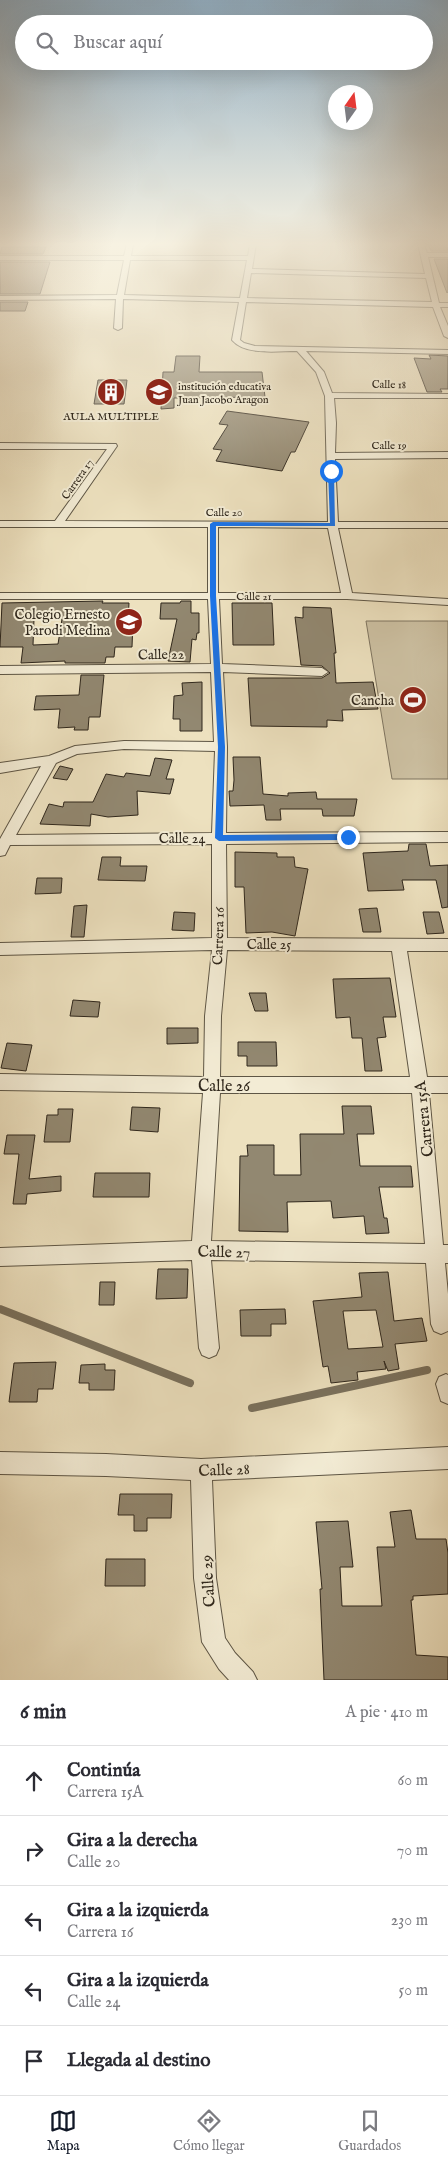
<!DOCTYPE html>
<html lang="es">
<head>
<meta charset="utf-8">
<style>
  :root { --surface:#fff; --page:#f7f7f7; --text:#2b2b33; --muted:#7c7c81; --line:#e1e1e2; --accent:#111827 }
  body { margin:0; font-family:"IM FELL English",serif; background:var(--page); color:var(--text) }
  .compass { position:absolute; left:328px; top:85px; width:45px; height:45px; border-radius:50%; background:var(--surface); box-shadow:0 5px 20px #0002; rotate:14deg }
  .stop { position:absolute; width:15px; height:15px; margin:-11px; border:4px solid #1a73e8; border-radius:50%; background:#fff }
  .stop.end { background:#1a73e8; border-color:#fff; box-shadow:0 1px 5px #0008 }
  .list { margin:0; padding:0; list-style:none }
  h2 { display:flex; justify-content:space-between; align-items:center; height:65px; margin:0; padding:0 20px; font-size:21px }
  h2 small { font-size:16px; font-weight:400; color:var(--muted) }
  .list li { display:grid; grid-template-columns:32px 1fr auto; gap:15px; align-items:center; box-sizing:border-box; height:70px; padding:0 20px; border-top:1px solid var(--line) }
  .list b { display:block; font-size:19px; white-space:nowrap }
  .list p { margin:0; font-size:16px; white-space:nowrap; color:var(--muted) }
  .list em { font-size:16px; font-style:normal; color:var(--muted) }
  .icon { flex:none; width:28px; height:28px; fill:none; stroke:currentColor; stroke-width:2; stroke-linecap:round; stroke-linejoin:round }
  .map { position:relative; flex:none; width:448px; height:1680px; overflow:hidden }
  .search { position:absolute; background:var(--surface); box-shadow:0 5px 20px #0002; left:15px; right:15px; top:15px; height:55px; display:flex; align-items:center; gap:12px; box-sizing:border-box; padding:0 18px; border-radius:28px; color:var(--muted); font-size:19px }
  .sheet { height:415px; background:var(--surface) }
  nav { display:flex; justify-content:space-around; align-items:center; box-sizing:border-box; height:70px; border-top:1px solid var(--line); background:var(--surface); font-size:14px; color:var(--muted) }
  nav a { display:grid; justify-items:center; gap:2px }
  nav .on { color:var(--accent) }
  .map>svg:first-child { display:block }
</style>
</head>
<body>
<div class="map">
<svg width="448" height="1680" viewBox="0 0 448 1680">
  <rect width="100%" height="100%" fill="#ede1bf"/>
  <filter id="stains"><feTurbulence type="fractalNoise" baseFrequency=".004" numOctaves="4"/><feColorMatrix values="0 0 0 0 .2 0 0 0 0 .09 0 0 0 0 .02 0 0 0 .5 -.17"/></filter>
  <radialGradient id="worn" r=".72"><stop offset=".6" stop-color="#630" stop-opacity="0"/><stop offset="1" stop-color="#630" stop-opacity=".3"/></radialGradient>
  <path fill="#cdc1a3" stroke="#7e7460" d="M366,621H448V779H392Z"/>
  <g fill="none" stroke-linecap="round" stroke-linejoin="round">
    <path stroke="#7a715d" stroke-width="8" d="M0,1309L190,1383
      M252,1408L427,1370"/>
  </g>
  <path fill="#928871" stroke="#2f271c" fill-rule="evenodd" d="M428,244H446L448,251H431Z
    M2,247H46L43,254H0Z
    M434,259H448V292L447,293Z
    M0,262H50L40,294H0Z
    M0,302H28L25,311H0Z
    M429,355L448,356V389H440L442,392H427L414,358L431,359Z
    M176,356H200L199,372H262L265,397L174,398V408L161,409L163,372H174Z
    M98,380H127L124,404H94Z
    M227,411L309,422L295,452H291L282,471L216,461L222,450L213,449L228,425L219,424Z
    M103,601L102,603H129L128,621H133L132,647H115L114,657H106L105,663H65V661L21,663L23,647H0L2,603ZM34,619H62L58,644L33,645Z
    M181,601H191V613H199V633H197L196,640L192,639L190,662L168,661L177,619H160L161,603H180Z
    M232,603H272L274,645H233Z
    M303,607L331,608L336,653H334L336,683L373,682L378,709L342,710L343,721L327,720V727L251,726L248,678H322L330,673L322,666L301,665L295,617L303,618Z
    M81,675H104L100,717H89L88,730H74L75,727L58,728L60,709L34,710L36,696L79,695Z
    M202,682V731H180V719H173L174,696L183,695L182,683Z
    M233,757H260L263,794L288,796V793L316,792L317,799H357L354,816H323L322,809H280L281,820H266L264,805L230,806L229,791H233L234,780Z
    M155,758L172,760L166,779H174L170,794L137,791L138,815L108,817L91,814L90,826L40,824L49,804L63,807L64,802H93L106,774L124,777L126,773L150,776Z
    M60,766L73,769L67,780L53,778Z
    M409,844H426L430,866L448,865V907L442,908L436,880H402L404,890L368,891L363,853L408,851Z
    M235,852L277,853V857H294L295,867L308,869L295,936L272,932L246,933L244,887H235Z
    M102,857H121L120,866H147L145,881L98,880Z
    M37,878H62L61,893L35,894Z
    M87,905L84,937H71L74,906Z
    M377,908L381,932H363L359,909Z
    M174,912L195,913L194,931L172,930Z
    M423,912H439L444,933L427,934Z
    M390,978L396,1017H383L386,1037L377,1038L382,1071H365L362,1038H352L350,1017L336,1018L333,979Z
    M249,993H266L268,1011H255Z
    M73,1000L100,1002L98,1017L70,1016Z
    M167,1028H198V1043L167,1044Z
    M238,1042H276L277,1066H247V1056H238Z
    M7,1043L32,1045L26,1071L1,1068Z
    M342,1106H371L374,1134H357L360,1166H411L413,1187H379L384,1218H387L389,1233L366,1234L364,1216L333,1218L331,1201L287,1202L288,1232L239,1231L240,1156H248L247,1145H274V1175H301L300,1134H344Z
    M132,1107L160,1108L158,1132L130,1130Z
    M58,1109H73L70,1142H44L47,1115H58Z
    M7,1135H35L29,1179L61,1176V1191L27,1194L26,1204H13L19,1154H4Z
    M95,1173H150L149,1197H93Z
    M158,1269H188L187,1298L156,1299Z
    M388,1272L394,1321L422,1318L427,1341L395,1344L399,1369L388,1371L384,1361L386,1369L357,1372L358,1380L331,1383L328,1366L323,1367L313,1301L362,1297L359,1273ZM376,1310L383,1347L348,1349L343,1311Z
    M100,1282H115L114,1305H99Z
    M285,1309L286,1324H271V1336H241L240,1310Z
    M56,1362L53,1389H38L37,1402H9L14,1363Z
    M105,1364V1370H115L114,1390H89V1383H79L81,1365Z
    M120,1494H172L171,1518H147V1531H134V1515H118Z
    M411,1510L416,1539H446L448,1553V1594L413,1596V1600H411L416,1655L448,1657V1680H324L320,1589H322L316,1522L348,1521L353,1567H340L342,1606H382L377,1547H395L390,1512Z
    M106,1559H145V1586H105Z"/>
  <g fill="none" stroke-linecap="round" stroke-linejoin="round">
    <g stroke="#5e5645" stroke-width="2">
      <path id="street" d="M127,244H133L131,256H248L250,244H256L252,269L425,274L418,244H424L427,253H448V257H428L439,303H448V307H440L448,326V338L444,336L433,307L246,302L240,340L244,343L255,346L448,350V354L306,351L324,372L332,393L448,394V398H334L336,423L335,453L448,452V458L335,459L338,522H448V528H338L352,593L448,599V605L347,599H219L222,664L322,668L328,672L322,676L223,672L227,747L226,833L448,832V842L226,844L227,938L448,939V951H407L427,1077H448V1093H429L443,1245H448V1263H445L448,1294V1331L441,1334L434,1331L431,1324L426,1263L211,1260L219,1348L216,1355L209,1358L202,1355L199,1348L192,1260L0,1266V1248L192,1241L203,1093L0,1090V1074L204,1077L205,1016L212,950L0,955V943L212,938V844L10,845L5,855L0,856V839L41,766L0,773V763L49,756L75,746L124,741L214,742L211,672L0,674V666L211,664L208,599H0V593H208V527H0V521H55L107,449H0V443L116,444L117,446L65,521L328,522L325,396L316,372L297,351C278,351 246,356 232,340L239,302L123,299L122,328L118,330L114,328L116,299L0,300V296L117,295L124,260H0V256H124ZM130,260H247L240,298L124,295ZM251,273L426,278L432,302L247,298ZM218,527L328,528L341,593H218ZM124,749L215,751L212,833L16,835L56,763L77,754ZM227,950L392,951L410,1077H220L221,1016ZM220,1093H412L425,1244L211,1241Z
        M446,1374L448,1375V1404L441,1401L436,1384L439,1377Z
        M448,1447V1469L212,1480L216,1578L225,1638L235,1653L253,1672L257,1680H229L219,1669L202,1642L194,1578L191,1480L106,1476L0,1474V1452L106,1454L201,1459Z"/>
    </g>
    <use href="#street" fill="#f3ecd5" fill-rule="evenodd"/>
  </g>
  <linearGradient id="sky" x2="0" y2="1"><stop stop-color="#90adc2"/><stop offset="0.51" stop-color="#f7f2e2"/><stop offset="1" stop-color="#f7f2e2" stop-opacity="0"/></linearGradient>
  <rect width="448" height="479" fill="url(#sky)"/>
  <path fill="#1a73e8" d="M331,469L334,471L335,526H216V596L225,747L223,835L348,834L353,837L348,840L219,841L215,838L218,747L210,596V524L213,522L330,523L328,471Z"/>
  <defs>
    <g id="building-disc" transform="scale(1.4375)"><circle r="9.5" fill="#8f2418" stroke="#f3ecd5"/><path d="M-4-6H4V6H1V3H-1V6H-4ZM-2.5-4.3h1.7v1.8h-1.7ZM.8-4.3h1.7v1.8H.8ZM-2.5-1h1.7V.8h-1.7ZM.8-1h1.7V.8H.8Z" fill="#fff"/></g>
    <g id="school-disc" transform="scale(1.4375)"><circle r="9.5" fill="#8f2418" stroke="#f3ecd5"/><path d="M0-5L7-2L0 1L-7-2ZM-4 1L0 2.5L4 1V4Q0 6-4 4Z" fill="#fff"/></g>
    <g id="stadium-disc" transform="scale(1.4375)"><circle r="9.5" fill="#8f2418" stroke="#f3ecd5"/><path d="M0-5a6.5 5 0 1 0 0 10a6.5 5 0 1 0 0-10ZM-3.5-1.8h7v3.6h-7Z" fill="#fff"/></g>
  </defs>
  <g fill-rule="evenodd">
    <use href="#building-disc" x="111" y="392"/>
    <use href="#school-disc" x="159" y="392"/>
    <use href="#school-disc" x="129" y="622"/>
    <use href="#stadium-disc" x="413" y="700"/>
  </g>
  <g text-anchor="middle" stroke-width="4" stroke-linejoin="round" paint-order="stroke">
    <g font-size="11" fill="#2f271c" stroke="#f3ecd5">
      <text transform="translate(389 384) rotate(1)" y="4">Calle 18</text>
      <text x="389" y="449">Calle 19</text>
      <text transform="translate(77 479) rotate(-55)" y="4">Carrera 17</text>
      <text x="224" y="516">Calle 20</text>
      <text x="254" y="600">Calle 21</text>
    </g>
    <g font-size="11" fill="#2f271c" stroke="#f3ecd5" text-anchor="start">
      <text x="178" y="390">institución educativa<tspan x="178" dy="13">Juan Jacobo Aragon</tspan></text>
      <text x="111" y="420" text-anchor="middle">AULA MULTIPLE</text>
    </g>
    <g font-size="14" fill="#2f271c" stroke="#f3ecd5" text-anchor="end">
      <text x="110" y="619">Colegio Ernesto<tspan x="110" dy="16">Parodi Medina</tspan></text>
      <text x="394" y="705">Cancha</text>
    </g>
    <g font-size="14" fill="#2f271c" stroke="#f3ecd5">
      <text transform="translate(161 654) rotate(-1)" y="5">Calle 22</text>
      <text x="182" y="843">Calle 24</text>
      <text transform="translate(218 936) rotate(-88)" y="5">Carrera 16</text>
      <text x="269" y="949">Calle 25</text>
    </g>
    <g font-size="16" fill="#2f271c" stroke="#f3ecd5">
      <text x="224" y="1091">Calle 26</text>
      <text transform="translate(423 1119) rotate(-96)" y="6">Carrera 15A</text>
      <text transform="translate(224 1251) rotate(1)" y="6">Calle 27</text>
      <text transform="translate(224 1469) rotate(-2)" y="6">Calle 28</text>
      <text transform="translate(207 1581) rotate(-94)" y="6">Calle 29</text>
    </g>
  </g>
  <rect width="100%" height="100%" filter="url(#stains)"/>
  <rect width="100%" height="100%" fill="url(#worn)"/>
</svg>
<svg class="compass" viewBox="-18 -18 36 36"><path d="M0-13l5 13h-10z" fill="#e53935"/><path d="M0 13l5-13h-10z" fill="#7c7c81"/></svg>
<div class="stop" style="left:331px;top:471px"></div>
<div class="stop end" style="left:348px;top:837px"></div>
<div class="search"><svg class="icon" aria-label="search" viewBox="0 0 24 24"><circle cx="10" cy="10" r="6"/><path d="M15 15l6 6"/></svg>Buscar aquí</div>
</div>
<section class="sheet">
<h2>6 min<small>A pie · 410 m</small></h2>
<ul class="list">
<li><svg class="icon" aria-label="ahead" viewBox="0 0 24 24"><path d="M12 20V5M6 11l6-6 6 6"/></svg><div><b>Continúa</b><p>Carrera 15A</p></div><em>60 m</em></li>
<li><svg class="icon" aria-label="right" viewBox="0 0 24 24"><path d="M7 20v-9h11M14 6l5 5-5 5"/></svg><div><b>Gira a la derecha</b><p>Calle 20</p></div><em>70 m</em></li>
<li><svg class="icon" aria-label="left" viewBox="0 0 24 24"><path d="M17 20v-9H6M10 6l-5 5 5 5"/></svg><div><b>Gira a la izquierda</b><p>Carrera 16</p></div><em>230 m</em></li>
<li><svg class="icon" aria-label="left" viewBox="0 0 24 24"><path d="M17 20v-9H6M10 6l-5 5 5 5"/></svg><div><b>Gira a la izquierda</b><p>Calle 24</p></div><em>50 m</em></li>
<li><svg class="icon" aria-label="arrive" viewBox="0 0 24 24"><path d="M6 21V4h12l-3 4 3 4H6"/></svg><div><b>Llegada al destino</b></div></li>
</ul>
</section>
<nav>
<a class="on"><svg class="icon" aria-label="map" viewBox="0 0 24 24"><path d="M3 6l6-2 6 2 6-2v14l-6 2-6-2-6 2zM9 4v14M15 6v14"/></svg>Mapa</a>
<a><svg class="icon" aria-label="directions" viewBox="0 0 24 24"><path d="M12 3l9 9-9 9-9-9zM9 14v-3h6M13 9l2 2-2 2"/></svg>Cómo llegar</a>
<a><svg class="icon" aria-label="saved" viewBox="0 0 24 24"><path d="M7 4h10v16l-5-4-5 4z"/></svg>Guardados</a>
</nav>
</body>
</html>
